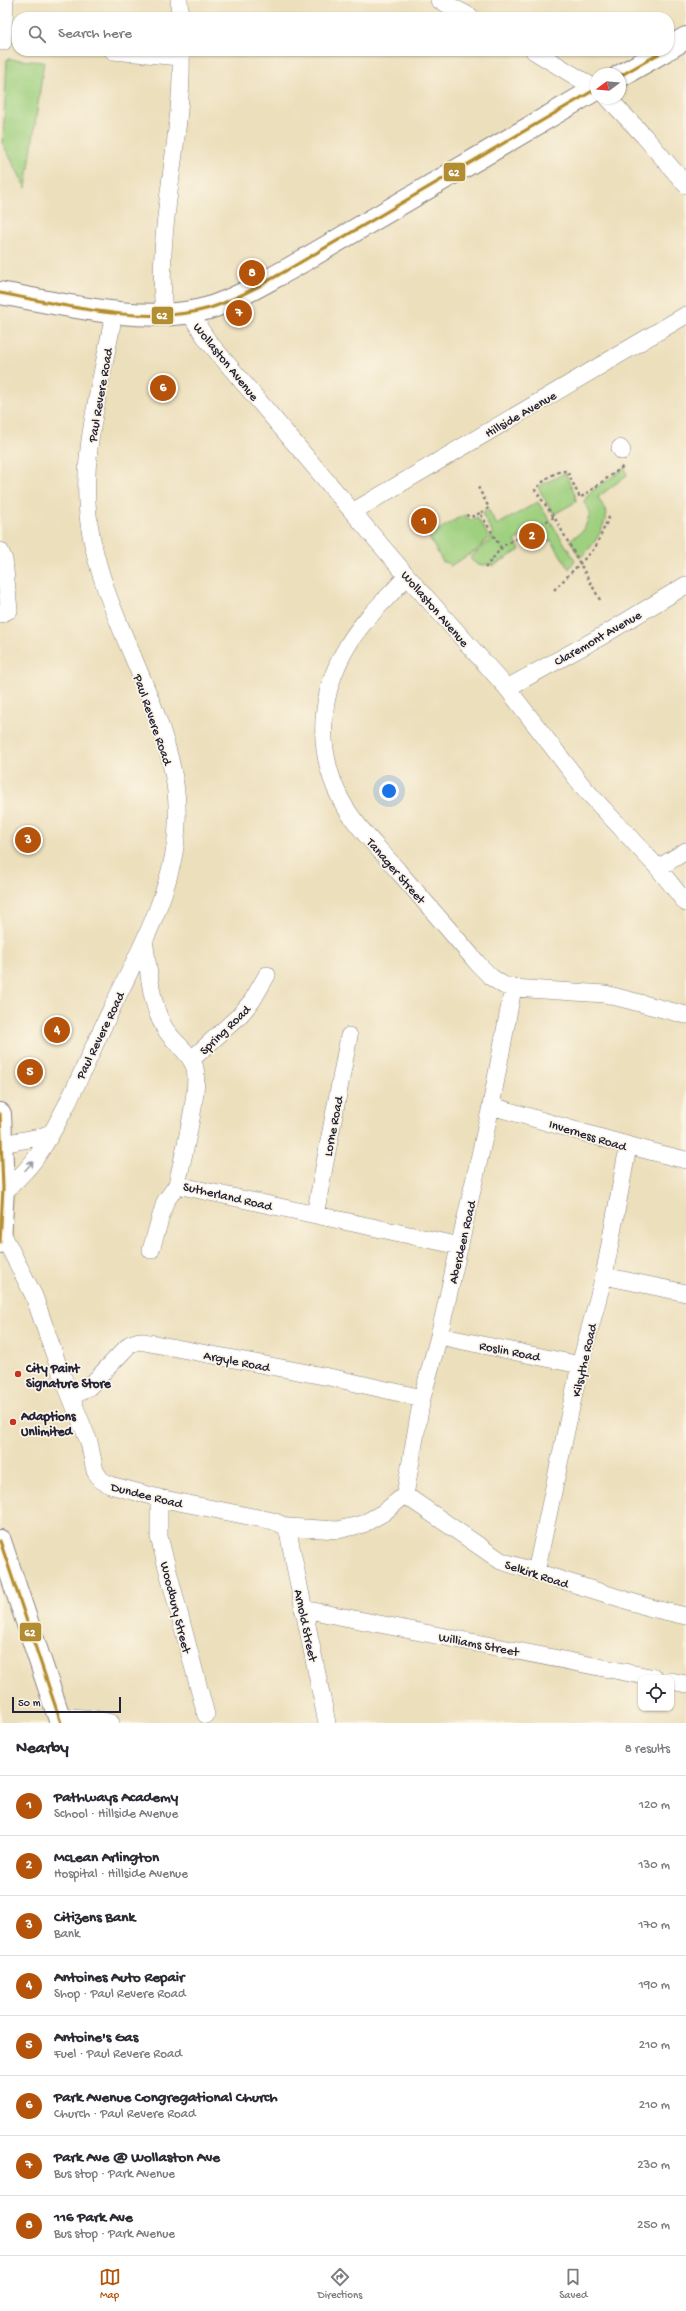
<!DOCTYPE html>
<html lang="en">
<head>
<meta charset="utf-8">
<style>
  :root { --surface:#fff; --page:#f2f2f3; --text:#2b2b33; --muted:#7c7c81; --line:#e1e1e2; --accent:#b45309 }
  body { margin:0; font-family:"Gochi Hand",sans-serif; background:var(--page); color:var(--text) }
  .controls { position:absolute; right:12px; bottom:12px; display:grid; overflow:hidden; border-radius:8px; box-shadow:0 1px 3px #0004 }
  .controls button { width:36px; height:36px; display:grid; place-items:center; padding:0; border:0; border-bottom:1px solid var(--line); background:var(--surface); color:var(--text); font:20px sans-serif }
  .compass { position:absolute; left:590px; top:68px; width:36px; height:36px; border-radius:50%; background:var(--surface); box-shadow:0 1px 3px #0004; rotate:254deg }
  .scale { position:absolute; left:12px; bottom:10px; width:109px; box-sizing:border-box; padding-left:4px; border:2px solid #22223b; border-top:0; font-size:11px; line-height:14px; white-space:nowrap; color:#22223b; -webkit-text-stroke:3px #fcf5e5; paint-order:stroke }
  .you { position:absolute; left:389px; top:791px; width:14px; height:14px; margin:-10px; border:3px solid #fff; border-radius:50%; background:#1a73e8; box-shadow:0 0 0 6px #1a73e833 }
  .badge { display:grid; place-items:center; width:26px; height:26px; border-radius:50%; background:var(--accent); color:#fff; font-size:13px; font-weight:700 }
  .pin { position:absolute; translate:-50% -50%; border:2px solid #fff; box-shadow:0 1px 4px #0006 }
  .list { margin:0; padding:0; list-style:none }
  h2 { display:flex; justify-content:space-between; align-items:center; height:52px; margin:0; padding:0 16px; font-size:17px }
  h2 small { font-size:13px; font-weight:400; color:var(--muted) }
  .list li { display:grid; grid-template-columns:26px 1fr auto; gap:12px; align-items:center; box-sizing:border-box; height:60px; padding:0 16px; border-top:1px solid var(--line) }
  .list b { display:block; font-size:15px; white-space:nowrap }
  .list p { margin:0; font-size:13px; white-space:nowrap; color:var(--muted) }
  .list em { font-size:13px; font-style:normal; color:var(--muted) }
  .icon { flex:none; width:22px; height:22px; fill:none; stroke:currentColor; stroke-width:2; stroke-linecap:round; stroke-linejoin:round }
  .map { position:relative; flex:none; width:686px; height:1723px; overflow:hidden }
  .search { position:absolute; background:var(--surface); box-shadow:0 1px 3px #0004; left:12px; right:12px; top:12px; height:44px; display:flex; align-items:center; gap:10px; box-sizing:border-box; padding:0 14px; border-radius:16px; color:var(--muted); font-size:15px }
  .sheet { height:532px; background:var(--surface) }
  nav { display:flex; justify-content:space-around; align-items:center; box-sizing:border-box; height:56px; border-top:1px solid var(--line); background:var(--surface); font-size:11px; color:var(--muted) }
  nav a { display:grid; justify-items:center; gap:2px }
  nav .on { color:var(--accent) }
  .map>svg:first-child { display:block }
</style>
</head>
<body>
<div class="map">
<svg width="686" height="1723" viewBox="0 0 686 1723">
  <rect width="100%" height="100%" fill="#fcf5e5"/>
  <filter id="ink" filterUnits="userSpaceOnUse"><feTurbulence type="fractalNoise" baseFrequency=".025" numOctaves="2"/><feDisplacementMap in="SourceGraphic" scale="8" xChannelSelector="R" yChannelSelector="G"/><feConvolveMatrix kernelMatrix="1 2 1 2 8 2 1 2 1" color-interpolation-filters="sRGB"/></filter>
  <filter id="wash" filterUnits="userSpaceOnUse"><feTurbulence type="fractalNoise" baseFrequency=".012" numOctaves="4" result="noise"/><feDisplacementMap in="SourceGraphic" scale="16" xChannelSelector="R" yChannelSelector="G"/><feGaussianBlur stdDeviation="0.9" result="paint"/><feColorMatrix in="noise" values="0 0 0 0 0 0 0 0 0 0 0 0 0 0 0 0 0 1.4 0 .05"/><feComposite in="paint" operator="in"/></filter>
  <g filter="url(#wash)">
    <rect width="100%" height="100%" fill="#ecdfbc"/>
    <path fill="#9fd07f" stroke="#60795d" d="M7,59L44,62L26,188L3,144Z
      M625,468L627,475L598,497L607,513C602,533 595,544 580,558L570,540L584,530L590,514L584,502L589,493Z
      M565,473L575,494L576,502L556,513L552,512L538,487Z
      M538,502L575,560L569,569L551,540L537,547H527L521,537L515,540L520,550L493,566L490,564C481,566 475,565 470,558L489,541L493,534L482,513L488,509L497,525Z
      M464,515L471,520L477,517L489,537L477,550L450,566L449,563L443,562L428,536Z"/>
  </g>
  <g filter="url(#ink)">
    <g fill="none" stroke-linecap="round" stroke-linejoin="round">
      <g stroke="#87807c" stroke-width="18">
        <path id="minor" d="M179,0L180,17
          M439,0L471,17
          M3,42L5,0
          M113,51L181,57
          M534,51L596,89
          M608,98L644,136L686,185
          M189,312L208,341L407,576L507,688L584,788L658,868L686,903
          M164,313C155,226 184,139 181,51
          M620,448L622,451
          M354,511L686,315
          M0,551L4,560L9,610L0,614
          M407,576C388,598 363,619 348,645C319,693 315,749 341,800C355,826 379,848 398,871C425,902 452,933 479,965L491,977L503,985L513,988L605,994L686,1015
          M507,688L602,636L686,585
          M658,868L686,851
          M144,941C149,968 150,1003 164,1027C172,1042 190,1051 195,1068C200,1091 182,1160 177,1185L460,1246
          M191,1060L239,1016L252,1001L267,975
          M491,1106C556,1124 620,1145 686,1160
          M2,1144L40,1137L51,1133
          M2,1194C13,1183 26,1172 35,1159C66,1115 86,1061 110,1012C133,964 160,915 172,863C178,837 179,805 174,778C158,689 102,613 89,523C79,453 103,380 114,312
          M315,1215L349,1036
          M0,1229L34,1296L58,1365L89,1442L95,1471L101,1480L110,1485L159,1498L273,1521L287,1527L338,1530L363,1524L383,1513L405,1495
          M151,1250L165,1202L177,1185
          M604,1276L686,1293
          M439,1336L580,1365
          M71,1397L89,1387L130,1344L139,1341L334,1378L422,1398
          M405,1495L422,1398L439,1336L490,1111L513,988
          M405,1495L501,1561L651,1608L686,1616
          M159,1498V1537L206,1715
          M287,1527L327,1723
          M536,1572L580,1365L604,1276L628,1147
          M303,1609L655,1678
          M671,1681L686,1684
          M59,1716L95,1719L111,1723"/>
      </g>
      <g stroke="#87807c" stroke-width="24">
        <path id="major" d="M669,48L686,38
          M620,76L664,51
          M0,293C61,304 149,326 209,308C237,299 263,283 289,269L596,89
          M0,1114L3,1188L0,1242
          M0,1541L61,1723"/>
      </g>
      <path stroke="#87807c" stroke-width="2.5" stroke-dasharray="3 3" stroke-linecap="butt" d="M478,487L489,508L480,513L501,548
        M466,515L471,517L480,513
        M485,568L503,546L554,517
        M554,590L595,548L610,515
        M600,600L556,520L535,490C543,481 555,470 567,471L580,498L624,466"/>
      <use href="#minor" stroke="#fff" stroke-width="17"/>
      <use href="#major" stroke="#fff" stroke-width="22"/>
      <g stroke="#fcf5e5" stroke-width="6">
        <path id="bus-1" d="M620,76L664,51
          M0,293C64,305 146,327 210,308C238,299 264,283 289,269L596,89
          M0,1114L3,1188L0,1242
          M0,1541L61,1723"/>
      </g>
      <use href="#bus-1" stroke="#b28d31" stroke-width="3"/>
    </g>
    <defs><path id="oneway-shaft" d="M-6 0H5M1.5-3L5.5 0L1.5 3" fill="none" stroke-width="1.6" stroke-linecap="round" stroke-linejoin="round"/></defs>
    <use stroke="#9c9ca7" href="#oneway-shaft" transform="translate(29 1166) rotate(-48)"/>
  </g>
  <g fill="#c8321e" stroke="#fcf5e5" stroke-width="1.5">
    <circle cx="18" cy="1374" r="4"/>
    <circle cx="13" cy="1422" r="4"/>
  </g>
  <g text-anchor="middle" stroke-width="3.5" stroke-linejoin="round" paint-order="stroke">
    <g font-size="13" fill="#22223b" stroke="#fcf5e5">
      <text transform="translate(227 361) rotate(51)" y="5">Wollaston Avenue</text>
      <text transform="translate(99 395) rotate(-80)" y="5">Paul Revere Road</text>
      <text transform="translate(520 413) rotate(-30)" y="5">Hillside Avenue</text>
      <text transform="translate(436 608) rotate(49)" y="5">Wollaston Avenue</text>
      <text transform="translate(597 637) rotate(-30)" y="5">Claremont Avenue</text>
      <text transform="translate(154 719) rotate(71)" y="5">Paul Revere Road</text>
      <text transform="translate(397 870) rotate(49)" y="5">Tanager Street</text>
      <text transform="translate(224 1029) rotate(-44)" y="5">Spring Road</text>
      <text transform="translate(99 1035) rotate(-64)" y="5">Paul Revere Road</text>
      <text transform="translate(332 1126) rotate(-79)" y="5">Lorne Road</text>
      <text transform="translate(588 1134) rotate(17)" y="5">Inverness Road</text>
      <text transform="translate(228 1195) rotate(13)" y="5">Sutherland Road</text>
      <text transform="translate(461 1242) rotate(-77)" y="5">Aberdeen Road</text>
      <text transform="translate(510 1350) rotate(11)" y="5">Roslin Road</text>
      <text transform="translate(237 1360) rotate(11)" y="5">Argyle Road</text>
      <text transform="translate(583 1360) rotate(-77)" y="5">Kilsythe Road</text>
      <text transform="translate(147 1494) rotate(14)" y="5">Dundee Road</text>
      <text transform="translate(537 1573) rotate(18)" y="5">Selkirk Road</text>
      <text transform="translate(177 1607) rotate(76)" y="5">Woodbury Street</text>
      <text transform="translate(307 1625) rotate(78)" y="5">Arnold Street</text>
      <text transform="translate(479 1643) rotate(11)" y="5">Williams Street</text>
    </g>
    <g font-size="13" font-weight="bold" fill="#22223b" stroke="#fcf5e5" text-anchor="start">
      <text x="26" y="1372">City Paint<tspan x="26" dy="15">Signature Store</tspan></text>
      <text x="21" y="1420">Adaptions<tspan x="21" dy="15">Unlimited</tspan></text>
    </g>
  </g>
  <g stroke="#fcf5e5" stroke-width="1.5">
    <rect x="443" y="162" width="23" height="20" rx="4" fill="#b28d31"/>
    <rect x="151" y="306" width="23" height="19" rx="4" fill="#b28d31"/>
    <rect x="19" y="1622" width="23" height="20" rx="4" fill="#b28d31"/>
  </g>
  <g font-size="11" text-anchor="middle" font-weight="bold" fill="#fff">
    <text x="454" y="176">62</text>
    <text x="162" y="319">62</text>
    <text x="30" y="1636">62</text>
  </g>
</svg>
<div class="controls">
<button><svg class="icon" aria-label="locate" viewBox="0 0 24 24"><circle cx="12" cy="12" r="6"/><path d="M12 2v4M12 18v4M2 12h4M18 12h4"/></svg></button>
</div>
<svg class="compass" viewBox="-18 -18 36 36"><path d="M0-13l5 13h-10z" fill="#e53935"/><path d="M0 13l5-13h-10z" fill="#7c7c81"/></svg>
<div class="scale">50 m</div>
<div class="you"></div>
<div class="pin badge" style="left:424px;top:521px">1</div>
<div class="pin badge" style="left:532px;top:536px">2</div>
<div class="pin badge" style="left:28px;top:840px">3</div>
<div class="pin badge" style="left:57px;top:1030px">4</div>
<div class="pin badge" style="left:30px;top:1072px">5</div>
<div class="pin badge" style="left:163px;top:388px">6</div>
<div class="pin badge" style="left:239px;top:313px">7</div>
<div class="pin badge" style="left:252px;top:273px">8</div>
<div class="search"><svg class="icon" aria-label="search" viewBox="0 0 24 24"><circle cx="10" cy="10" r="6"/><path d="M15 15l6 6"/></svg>Search here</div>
</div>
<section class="sheet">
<h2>Nearby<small>8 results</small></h2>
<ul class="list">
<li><span class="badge">1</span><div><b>Pathways Academy</b><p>School · Hillside Avenue</p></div><em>120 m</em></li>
<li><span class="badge">2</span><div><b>McLean Arlington</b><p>Hospital · Hillside Avenue</p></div><em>130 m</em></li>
<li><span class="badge">3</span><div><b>Citizens Bank</b><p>Bank</p></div><em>170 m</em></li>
<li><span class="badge">4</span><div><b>Antoines Auto Repair</b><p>Shop · Paul Revere Road</p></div><em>190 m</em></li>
<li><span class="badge">5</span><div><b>Antoine's Gas</b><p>Fuel · Paul Revere Road</p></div><em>210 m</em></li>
<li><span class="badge">6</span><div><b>Park Avenue Congregational Church</b><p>Church · Paul Revere Road</p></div><em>210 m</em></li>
<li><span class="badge">7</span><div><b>Park Ave @ Wollaston Ave</b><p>Bus stop · Park Avenue</p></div><em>230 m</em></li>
<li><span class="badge">8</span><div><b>116 Park Ave</b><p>Bus stop · Park Avenue</p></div><em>250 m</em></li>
</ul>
</section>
<nav>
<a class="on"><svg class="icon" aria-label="map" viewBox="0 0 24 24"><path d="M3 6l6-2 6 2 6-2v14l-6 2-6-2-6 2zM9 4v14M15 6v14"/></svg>Map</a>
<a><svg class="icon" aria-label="directions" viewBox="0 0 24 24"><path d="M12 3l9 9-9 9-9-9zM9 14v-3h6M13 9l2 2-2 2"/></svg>Directions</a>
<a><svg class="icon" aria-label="saved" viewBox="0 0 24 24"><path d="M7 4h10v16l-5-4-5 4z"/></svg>Saved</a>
</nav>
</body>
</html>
